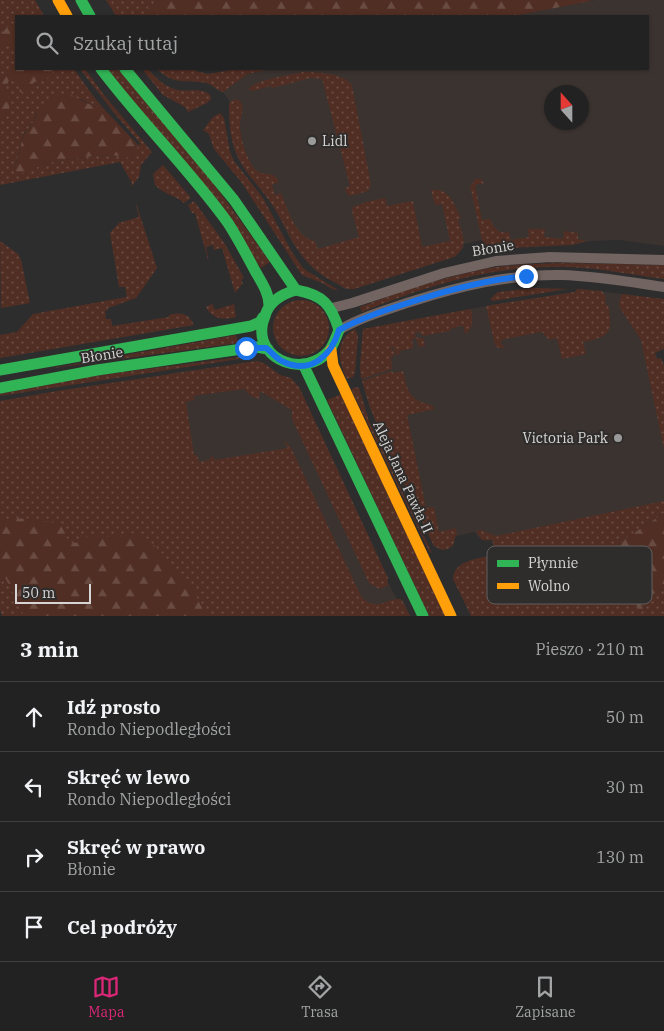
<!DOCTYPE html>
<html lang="pl">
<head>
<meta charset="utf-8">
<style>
  :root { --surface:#222; --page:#2e2f2f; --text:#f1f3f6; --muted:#a2a4a5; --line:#3f3f40; --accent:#db2777 }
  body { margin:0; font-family:"IBM Plex Serif",serif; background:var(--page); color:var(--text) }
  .compass { position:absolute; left:544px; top:85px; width:45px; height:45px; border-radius:50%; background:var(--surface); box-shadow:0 1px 4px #0004; rotate:339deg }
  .scale { position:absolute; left:15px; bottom:12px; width:76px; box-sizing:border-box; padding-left:5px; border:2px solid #d6d4d4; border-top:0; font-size:14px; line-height:18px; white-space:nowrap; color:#d6d4d4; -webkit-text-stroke:4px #2f2c2c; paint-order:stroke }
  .stop { position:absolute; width:15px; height:15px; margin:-11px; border:4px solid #1a73e8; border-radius:50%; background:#fff }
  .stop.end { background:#1a73e8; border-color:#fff; box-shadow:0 1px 5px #0008 }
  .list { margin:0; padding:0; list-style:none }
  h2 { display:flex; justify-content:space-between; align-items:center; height:65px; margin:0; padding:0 20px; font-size:21px }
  h2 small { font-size:16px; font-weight:400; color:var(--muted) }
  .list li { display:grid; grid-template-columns:32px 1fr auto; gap:15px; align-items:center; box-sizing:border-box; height:70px; padding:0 20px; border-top:1px solid var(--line) }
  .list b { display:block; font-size:19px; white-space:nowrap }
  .list p { margin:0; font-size:16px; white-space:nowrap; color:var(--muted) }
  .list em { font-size:16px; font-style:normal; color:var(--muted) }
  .icon { flex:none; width:28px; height:28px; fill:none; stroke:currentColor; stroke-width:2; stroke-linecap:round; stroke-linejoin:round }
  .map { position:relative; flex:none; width:664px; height:616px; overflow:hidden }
  .search { position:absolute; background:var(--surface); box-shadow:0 1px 4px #0004; left:15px; right:15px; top:15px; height:55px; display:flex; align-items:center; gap:12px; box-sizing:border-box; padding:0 18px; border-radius:0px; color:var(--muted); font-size:19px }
  .sheet { height:345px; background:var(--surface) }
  nav { display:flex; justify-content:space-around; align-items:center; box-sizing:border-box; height:70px; border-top:1px solid var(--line); background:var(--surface); font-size:14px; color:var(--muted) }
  nav a { display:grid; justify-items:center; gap:2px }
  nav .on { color:var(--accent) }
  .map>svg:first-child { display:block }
</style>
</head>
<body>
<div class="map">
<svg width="664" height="616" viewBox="0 0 664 616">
  <defs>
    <pattern id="grass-dots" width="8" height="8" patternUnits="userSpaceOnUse" patternTransform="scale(1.25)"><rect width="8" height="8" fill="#512e23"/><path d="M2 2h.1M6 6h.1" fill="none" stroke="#694b42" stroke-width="1.8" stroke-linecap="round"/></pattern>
    <pattern id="forest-firs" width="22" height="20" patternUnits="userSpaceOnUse" patternTransform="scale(1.25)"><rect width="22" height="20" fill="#512e23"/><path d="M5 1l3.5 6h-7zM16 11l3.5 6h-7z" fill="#694b42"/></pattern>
  </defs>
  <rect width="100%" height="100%" fill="#2e2d2d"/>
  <path fill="#3b3330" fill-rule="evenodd" d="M595,0H664V246L619,240L591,241L572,245H536L492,250L489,249L482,240L464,244L463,248L454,257L354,289H345L315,270L302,256L293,244L274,207L236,154L230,125V102L223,92L248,74L272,69H648V16H514ZM552,92H582V122H552Z
    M577,289L633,295L664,415V504L486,541L479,538L475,532L456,536L453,546L448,549L442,550L434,546L370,409L362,381L360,367L363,329L503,303L575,292Z
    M258,361L265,364L280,375L291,378L299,387L388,578L387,581L397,599L403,600L410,616H382L189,494L172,373Z"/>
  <path fill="url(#grass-dots)" d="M0,0H35L44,16H16V69H74L91,93L103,108L93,106L81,99L36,114L32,124L24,133L14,170H33L42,164C71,160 104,150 134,159L137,147L139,146L140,143L115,114L80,69H85L104,95L152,152L141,165L139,177L131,187L132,183L120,162L0,185Z
    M106,0H161L149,6L144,16H116Z
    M108,69H118L201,166L270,262L261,268Z
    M142,69H148C157,79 165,87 178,90C189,92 201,87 210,95L211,99L207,103L188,112L185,107L163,95Z
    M157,69H194L196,71L208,74L237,69H272L248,74L223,92C216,91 213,84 206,83C185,79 174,86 157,69Z
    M303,72C317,72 343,73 352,85L371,185L368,191L350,196L347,194L345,188L350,186L322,79L310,78L272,88L271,86L252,91L248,89C255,80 290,75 303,72Z
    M235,99L240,101C246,110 239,118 240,128C241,139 245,152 250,162C260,182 272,166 279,182L272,185L275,195L281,193C288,210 296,238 315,241L318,249L359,237L352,211L353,207L366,202L385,198L387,206L413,201L422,247L450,241L442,204L435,205L431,190C449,187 454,204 461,218L458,220C463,235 469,247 454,257L354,289C345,290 341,285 334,282C297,263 293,237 273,206C262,189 243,171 236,153C230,138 229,120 229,104L230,102Z
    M220,113L224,118L230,152L234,161L263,198L293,254L304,269L338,290H334L322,283L302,275L242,183L214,149L209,134L203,130L213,117Z
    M163,165L191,198L184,203C175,195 163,194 155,185L153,174Z
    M474,179H481L484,183L475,185L482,220L490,219C494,228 498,234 509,232L511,240L529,237L528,229H545L544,237L563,239L564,231L578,233V239L586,241L572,245L489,249L482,240L470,186L474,182Z
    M135,200L157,268L136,298L108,308V310L105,311L106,319H111L112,326L169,317V315C181,312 188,313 194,325L0,358V335L17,332L33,314L127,297L125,287H119L110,233L119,223L139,217Z
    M194,201L225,244L244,278L241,280L243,283L235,293L222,248L214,250L213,245L206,247L209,263L195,213H192L188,205Z
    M0,241L18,254L21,260L30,303L1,308Z
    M561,263L664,265V279C632,275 601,268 569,267C494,265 431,284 362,312L360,307C404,290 450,275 496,267C518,264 540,264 561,263Z
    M534,288L568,289L493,301L490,299L498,292Z
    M577,289L602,291L606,297L605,299L606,305H608C613,333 611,336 583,342L586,354L562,359L557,338L549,340L542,332L504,339L500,342L505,348H498L495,345L486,306L575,292Z
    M622,294L664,299V349L655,353L657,359L661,358L664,365V449L641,340L620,308L619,302Z
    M273 328a28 28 0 1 1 56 0a28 28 0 1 1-56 0Z
    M212,304L215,310L234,304L236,317C224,320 213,320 206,307Z
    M471,309C473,319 474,327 465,334L463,325L450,329V331L423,336L419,332L415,333V337L424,339L425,346L419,347L416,338L412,339L413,348L399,351L400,354L396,355L394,347H391V350L393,349L395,356H391L392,369L361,379L360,367L363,329Z
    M355,329L358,336L355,373L353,377L347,379C338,362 335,339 355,329Z
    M236,335L238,343L47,369Z
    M240,357L239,359L0,396V394L93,376Z
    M258,361L265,364L280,375L291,378L299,387L388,578L387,581L389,585L379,589L369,583L292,419V410L260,391L259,399L251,396L244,389L193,396L195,400L186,402L194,455H197L199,462L210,460V457L212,456L215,460L288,448L284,442L285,441L291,448L362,598C378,612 386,598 401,599L410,616H2L0,610V401L57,391Z
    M392,371L393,373L403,371C406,383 407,396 421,402C427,404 431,404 435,409L407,415L426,508L434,507L439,532L456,528L457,535L455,536C455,545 451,549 442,550L434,546C409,492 378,439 362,381Z
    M356,387L359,388L369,421L432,553L429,551L351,389Z
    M341,394L446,616H429L327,400Z
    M664,501V513L625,539L618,547L638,610L645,608C649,597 653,593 664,589V616H471L453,579C453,560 481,558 496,555L492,540H482L476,531L481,530L496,536Z"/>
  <path fill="url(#forest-firs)" d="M161,0H591V1L514,16H144L149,6Z
    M16,22V47L0,46C0,32 4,29 16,22Z
    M16,67V69H51L53,73L52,77C38,80 33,80 26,93L20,92L16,78L9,80L5,90C13,103 10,112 0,124V79Z
    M67,93L93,106L103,108L139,146L137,147L139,154L134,159C104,150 71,160 42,164L33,170L20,174L14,170C18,158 20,146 24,135C26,130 31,127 33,122C41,106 48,95 67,93Z
    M664,513V589C644,596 653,601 641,611L638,610L618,547L625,539Z
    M27,518L56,523L62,526L68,541L72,543L81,542L87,537L96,536L106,537L132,533L143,535L160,551L185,583L192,588L206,616H24L6,579L0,572V520Z"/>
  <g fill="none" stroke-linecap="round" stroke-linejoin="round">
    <path stroke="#716461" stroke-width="10" d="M332,308L352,303L444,273L496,261L550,257L664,260
      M339,330C362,317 386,310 410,302C460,286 510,274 562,275C596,276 630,282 664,287"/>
    <path stroke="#30b455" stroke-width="11" d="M81,0L90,16
      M101,69C141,122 189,169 228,223C237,237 245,252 253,267C259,279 269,291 269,305
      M125,69L234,200L296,290
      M296,290C323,295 331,304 339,330C336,337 333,346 329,351C305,378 258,361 262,327C262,323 264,319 265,316C269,301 282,294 296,290Z
      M304,366L423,616
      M0,370L251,326L260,322L263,317
      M0,388L97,370L256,347L268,349"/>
    <path stroke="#ff9f0a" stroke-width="11" d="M58,0L67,16
      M331,350L333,365L451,616"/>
  </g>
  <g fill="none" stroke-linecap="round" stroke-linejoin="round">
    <path stroke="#1a73e8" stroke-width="6" d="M246,348H266C272,352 276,359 284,362C312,375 332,354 339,330C361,318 385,310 408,303C447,290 485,280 526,276"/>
  </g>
  <g fill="#9b9a9a" stroke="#2f2c2c" stroke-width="2">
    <circle cx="312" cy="141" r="5"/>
    <circle cx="618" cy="438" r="5"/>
  </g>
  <g text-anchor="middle" stroke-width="4" stroke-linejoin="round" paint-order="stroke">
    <g font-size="14" fill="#d6d4d4" stroke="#2f2c2c" text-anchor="start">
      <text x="322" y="146">Lidl</text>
      <text x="608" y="443" text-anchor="end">Victoria Park</text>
    </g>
    <g font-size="14" fill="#d6d4d4" stroke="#2f2c2c">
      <text transform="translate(493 248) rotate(-9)" y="5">Błonie</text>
      <text transform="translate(102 355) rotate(-9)" y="5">Błonie</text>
      <text transform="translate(403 477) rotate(65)" y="5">Aleja Jana Pawła II</text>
    </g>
  </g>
  <rect x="487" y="546" width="165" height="58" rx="8" fill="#2f2c2c" stroke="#615e5e" stroke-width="1"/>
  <rect x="497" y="560" width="22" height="7" fill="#30b455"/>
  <rect x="497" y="583" width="22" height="6" fill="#ff9f0a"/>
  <g font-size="14" fill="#d6d4d4">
    <text x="528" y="568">Płynnie</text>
    <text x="528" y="591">Wolno</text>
  </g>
</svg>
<svg class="compass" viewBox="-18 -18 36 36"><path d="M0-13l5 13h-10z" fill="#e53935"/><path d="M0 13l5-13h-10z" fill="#a2a4a5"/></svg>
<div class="scale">50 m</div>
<div class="stop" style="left:246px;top:348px"></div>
<div class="stop end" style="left:526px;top:276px"></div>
<div class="search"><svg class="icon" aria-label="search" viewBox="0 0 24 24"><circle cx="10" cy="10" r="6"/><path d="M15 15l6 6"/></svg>Szukaj tutaj</div>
</div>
<section class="sheet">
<h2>3 min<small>Pieszo · 210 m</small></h2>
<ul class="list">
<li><svg class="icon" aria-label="ahead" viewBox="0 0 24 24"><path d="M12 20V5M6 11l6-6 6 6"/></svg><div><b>Idź prosto</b><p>Rondo Niepodległości</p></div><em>50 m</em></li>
<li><svg class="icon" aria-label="left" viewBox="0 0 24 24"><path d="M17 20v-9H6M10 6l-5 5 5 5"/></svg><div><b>Skręć w lewo</b><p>Rondo Niepodległości</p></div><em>30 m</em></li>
<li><svg class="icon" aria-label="right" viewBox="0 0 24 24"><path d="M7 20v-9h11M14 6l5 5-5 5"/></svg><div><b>Skręć w prawo</b><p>Błonie</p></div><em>130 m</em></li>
<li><svg class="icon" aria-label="arrive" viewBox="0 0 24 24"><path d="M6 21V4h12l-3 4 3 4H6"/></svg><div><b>Cel podróży</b></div></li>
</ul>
</section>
<nav>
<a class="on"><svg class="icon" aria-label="map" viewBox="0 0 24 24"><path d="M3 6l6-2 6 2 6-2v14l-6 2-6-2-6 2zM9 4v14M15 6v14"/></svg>Mapa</a>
<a><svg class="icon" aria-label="directions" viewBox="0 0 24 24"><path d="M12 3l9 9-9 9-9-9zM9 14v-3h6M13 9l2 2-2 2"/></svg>Trasa</a>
<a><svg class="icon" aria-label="saved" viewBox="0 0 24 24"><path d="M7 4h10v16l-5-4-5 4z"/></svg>Zapisane</a>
</nav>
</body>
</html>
